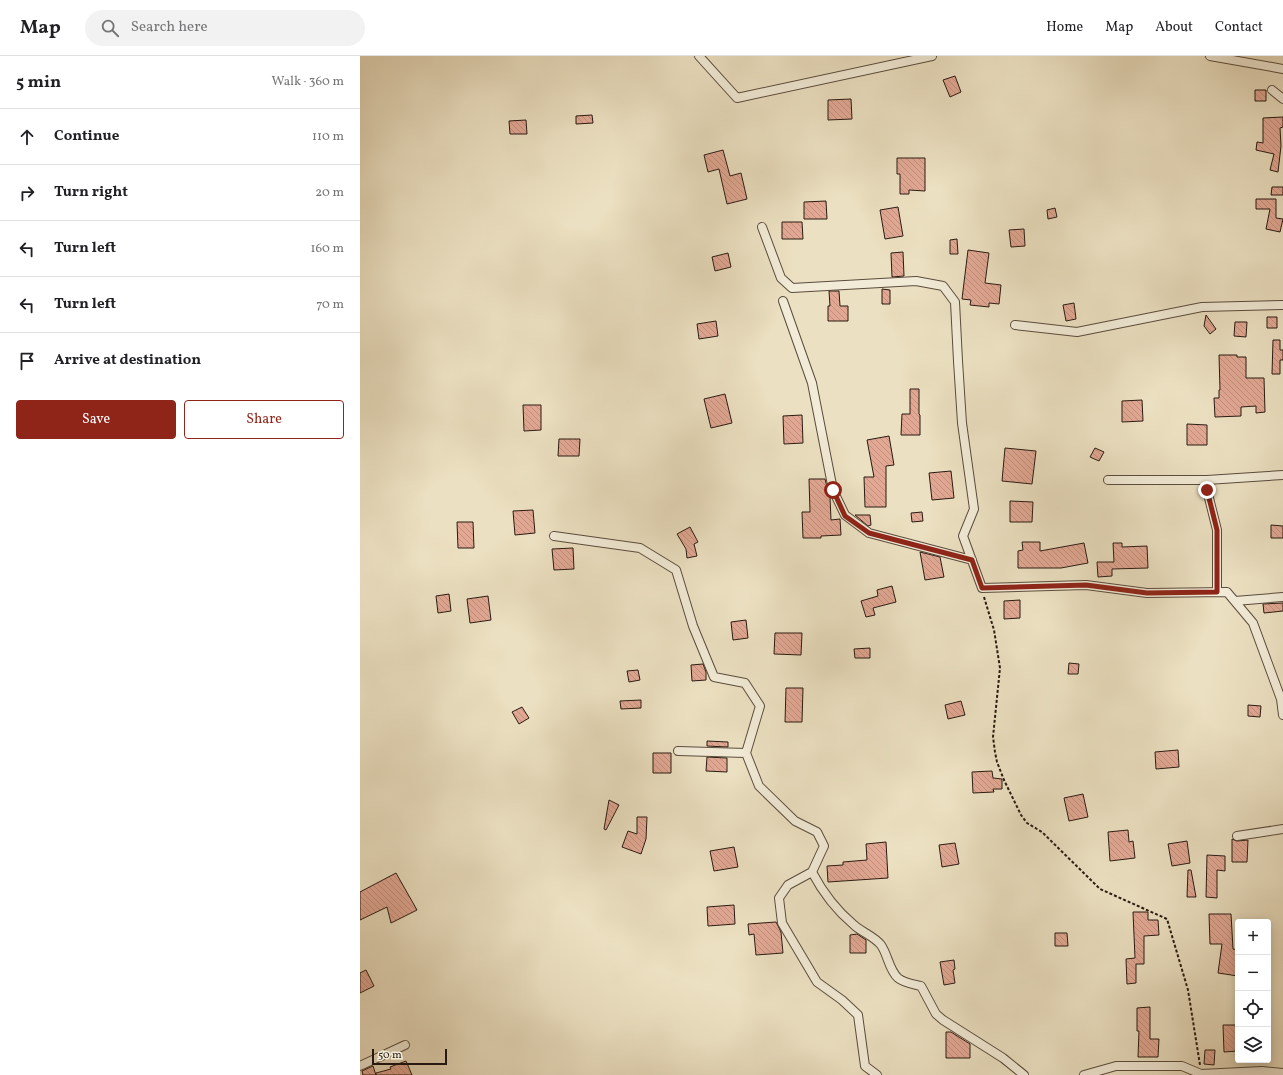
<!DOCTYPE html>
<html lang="en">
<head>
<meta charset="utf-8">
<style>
  :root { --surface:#fff; --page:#f2f2f2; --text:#202124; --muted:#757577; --line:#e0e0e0; --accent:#8f2418 }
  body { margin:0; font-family:Vollkorn,serif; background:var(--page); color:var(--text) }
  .controls { position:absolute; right:12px; bottom:12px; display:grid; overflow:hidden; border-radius:4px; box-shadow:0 2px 10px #0003 }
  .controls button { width:36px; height:36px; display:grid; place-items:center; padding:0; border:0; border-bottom:1px solid var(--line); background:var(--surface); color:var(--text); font:20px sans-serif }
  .scale { position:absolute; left:12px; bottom:10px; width:75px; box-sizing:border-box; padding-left:4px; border:2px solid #291a11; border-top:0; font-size:11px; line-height:14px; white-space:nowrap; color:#291a11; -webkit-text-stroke:3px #f2ebd7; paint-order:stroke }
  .stop { position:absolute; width:12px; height:12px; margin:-9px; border:3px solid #8f2418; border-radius:50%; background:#fff }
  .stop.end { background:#8f2418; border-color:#fff; box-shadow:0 1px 4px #0008 }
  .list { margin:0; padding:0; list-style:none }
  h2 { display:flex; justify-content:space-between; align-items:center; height:52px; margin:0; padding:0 16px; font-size:17px }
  h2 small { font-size:13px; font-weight:400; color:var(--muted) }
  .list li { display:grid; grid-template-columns:26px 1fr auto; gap:12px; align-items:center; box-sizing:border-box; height:56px; padding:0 16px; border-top:1px solid var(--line) }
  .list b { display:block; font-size:15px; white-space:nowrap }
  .list em { font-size:13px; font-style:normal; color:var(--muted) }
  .actions { display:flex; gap:8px; padding:12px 16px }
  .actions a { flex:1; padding:9px 0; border:1px solid var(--accent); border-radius:4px; text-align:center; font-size:14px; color:var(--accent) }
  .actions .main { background:var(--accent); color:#fff }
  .icon { flex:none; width:22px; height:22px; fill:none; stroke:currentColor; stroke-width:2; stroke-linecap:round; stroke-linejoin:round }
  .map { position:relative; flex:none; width:923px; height:1019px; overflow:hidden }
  header { display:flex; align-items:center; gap:24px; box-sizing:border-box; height:56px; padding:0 20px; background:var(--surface); border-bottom:1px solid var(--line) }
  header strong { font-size:19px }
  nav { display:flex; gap:22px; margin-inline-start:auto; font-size:14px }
  .search { width:280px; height:36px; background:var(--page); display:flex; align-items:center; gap:10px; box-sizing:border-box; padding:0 14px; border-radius:22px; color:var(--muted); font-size:15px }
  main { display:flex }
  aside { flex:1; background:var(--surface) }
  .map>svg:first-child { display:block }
</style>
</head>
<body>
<header>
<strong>Map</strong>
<div class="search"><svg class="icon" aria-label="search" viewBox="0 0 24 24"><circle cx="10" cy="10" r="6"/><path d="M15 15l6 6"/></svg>Search here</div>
<nav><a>Home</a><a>Map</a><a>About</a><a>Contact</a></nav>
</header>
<main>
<aside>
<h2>5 min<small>Walk · 360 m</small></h2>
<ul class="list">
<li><svg class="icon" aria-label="ahead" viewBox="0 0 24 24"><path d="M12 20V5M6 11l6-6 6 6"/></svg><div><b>Continue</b></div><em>110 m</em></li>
<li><svg class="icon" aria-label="right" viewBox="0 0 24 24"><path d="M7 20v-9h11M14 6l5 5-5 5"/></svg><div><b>Turn right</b></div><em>20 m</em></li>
<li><svg class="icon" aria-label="left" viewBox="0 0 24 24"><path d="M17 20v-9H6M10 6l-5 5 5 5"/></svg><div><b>Turn left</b></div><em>160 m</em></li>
<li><svg class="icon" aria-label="left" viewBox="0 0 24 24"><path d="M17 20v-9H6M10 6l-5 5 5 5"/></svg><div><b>Turn left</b></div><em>70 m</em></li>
<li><svg class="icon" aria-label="arrive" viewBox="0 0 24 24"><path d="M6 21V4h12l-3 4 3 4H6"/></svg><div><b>Arrive at destination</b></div></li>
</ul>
<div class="actions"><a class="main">Save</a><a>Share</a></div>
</aside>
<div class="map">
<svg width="923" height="1019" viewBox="0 0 923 1019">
  <defs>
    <pattern id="building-back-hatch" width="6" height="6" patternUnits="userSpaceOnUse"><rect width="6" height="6" fill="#e2a894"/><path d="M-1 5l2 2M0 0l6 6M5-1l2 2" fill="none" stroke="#c2907f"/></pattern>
  </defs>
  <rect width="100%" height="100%" fill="#ebe0c1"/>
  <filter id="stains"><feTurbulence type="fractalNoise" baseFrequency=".005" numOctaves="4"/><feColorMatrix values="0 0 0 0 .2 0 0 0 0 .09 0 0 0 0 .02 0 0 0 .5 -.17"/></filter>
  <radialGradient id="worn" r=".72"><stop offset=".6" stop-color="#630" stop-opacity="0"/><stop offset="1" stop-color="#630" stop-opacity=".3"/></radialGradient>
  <path fill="url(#building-back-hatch)" stroke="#291a11" d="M595,20L601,36L590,41L583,24Z
    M895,34H906V45H895Z
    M491,43L492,63L468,64V44Z
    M232,59L233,67L216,68V60Z
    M923,61V71L920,72L921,90L918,116L910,114L914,98L896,94L897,86L903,87V62Z
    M166,64L167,78H150L149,65Z
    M363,94L370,120L381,117L387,143L367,148L359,113L348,116L344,99Z
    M537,102H565V135L549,134V138H540V118H537Z
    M912,131H923V139H911Z
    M896,143H916V162L923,163L920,176L906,173L910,153H896Z
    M466,145L467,163H444V146Z
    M538,151L543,180L525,183L520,154Z
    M695,152L697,161L688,163L687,154Z
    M422,166H442L443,183H422Z
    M664,173L665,190L651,191L649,174Z
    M597,183L598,198H590V184Z
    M608,194L629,197L625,227L641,229L639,248L629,247V251L610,249L611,244L602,243Z
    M543,196L544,220L532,221L531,197Z
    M368,197L371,211L355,215L352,201Z
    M522,233L530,234V248H522Z
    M469,235H479L480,250H488V265H468V250H470Z
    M714,247L716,263L706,265L703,249Z
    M846,259L856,273L850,278L844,270Z
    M907,261H917V272H907Z
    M356,265L358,280L339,283L337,268Z
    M875,266H887L886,281L874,280Z
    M913,284H920V294H923V304H920V318H912Z
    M859,299H877V301H886V322H904L905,356L896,357V350L881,351V360L855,361L854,342H859V334H860Z
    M550,333H559V358L560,359V379H541L542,358H550Z
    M365,338L372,367L351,372L344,343Z
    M782,344L783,365L762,366V345Z
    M163,349H181V374L164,375Z
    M442,359L443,387L424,388L423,360Z
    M827,368L847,369V389H827Z
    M529,380L534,409L526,410V451H505L504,421H514L507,384Z
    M199,383H220L219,400H198Z
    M645,392L676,395L672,428L642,425Z
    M735,392L744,396L739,405L730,401Z
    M591,415L594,442L572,444L569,417Z
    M449,423H465L468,435L470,441L471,464L480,463L481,479L461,480V482H443L442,456H450Z
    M650,445L673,446L672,466H650Z
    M173,454L175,477L155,479L153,455Z
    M562,456L563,465L552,466L551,457Z
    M495,459H510L511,469L508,470Z
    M97,466H113L114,492H98Z
    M911,469L923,470V482H911Z
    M330,471L338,486L334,488L337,500L327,502L326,493L317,478Z
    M662,486H680V495L724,487L728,507L701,512H658V495L663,494Z
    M753,487H762V491L787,490L788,512L752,513V520L738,521L737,506H754Z
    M213,492L214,513L194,514L192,493Z
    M560,496L580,501L584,521L565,524Z
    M532,530L536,546L513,552L515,559L506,561L501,545L518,540L517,534Z
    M89,538L91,555L78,557L76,540Z
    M128,540L131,564L110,567L107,543Z
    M660,544V562L644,563V545Z
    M923,547V555L904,557L903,548Z
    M386,564L388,582L373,584L371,566Z
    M415,577H442L441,599L414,598Z
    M510,592V602H495L494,593Z
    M709,607L719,608L718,618H708Z
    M343,608L346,616V624L332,625L331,609Z
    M278,614L280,624L269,626L267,615Z
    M426,632H443L442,666H425Z
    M281,644V652L261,653L260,645Z
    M601,645L605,659L588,663L585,649Z
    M888,649L901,650L900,661L888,660Z
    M162,651L169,662L159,668L152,656Z
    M347,685L368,686V691L347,690Z
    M818,694L819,711L796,713L795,696Z
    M293,697H311V717H293Z
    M347,701L367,702V716L346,715Z
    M632,715L633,722L642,723V733H633L634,736L613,737L612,716Z
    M723,738L728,761L709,765L704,742Z
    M249,744L259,749L246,774L244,773Z
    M277,761H287L286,783L281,798L262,791L268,775L277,778Z
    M768,774L769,786L773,785L775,802L750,805L748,776Z
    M872,783L877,785L888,784L887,806H872Z
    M827,785L830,807L812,810L808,788Z
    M526,786L528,822L468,826L467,810L483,809V806L507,804L506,788Z
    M595,787L599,808L582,811L579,789Z
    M374,791L378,811L354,815L350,795Z
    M847,799L865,800V815L857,814V842L846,841Z
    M828,814H831L836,841H827Z
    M36,817L57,854L31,867L27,851L0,864V836Z
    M374,849L375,868L348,870L347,851Z
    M773,856H788V864H798L799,879L784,880V908H776V927L767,928L766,903L775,902Z
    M849,858H871L873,893L878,894V920L858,917L862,888H850Z
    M416,866L421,876L423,897L396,899L394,878L389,879L388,868Z
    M695,877H707L708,890H695Z
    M497,878L506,884V897H490V879Z
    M594,904L595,913L593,914L595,927L584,929L580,906Z
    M6,914L14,930L0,937V917Z
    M790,951V983H799L798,1001H778L779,975H777V952Z
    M863,969H878V995L864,996Z
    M586,976H591L610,988V1002H586Z
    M845,994H855L854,1009L844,1008Z
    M46,1005L52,1019H16V1017L31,1013L30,1011Z
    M13,1010L16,1019H3L2,1015Z"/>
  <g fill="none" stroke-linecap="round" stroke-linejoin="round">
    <g stroke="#5a4c3d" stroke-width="10">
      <path id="street" d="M339,0L377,42L572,0
        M850,0L923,13
        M912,34L923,43
        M402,171L421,222L432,232L556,225L583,230L595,246L598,305L602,367L614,453L603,480L622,532L726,529L787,537L867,536L893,567L921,643L923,659
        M423,245L452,327L473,434L485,459L509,477L612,504
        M655,269L717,276L842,251L923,249
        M748,424H847L923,419
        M847,424V434L857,474V536
        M194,480L280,492L316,514L333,570L354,621L385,627L400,650L386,697L399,730L435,765L457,776L464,790L452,816L428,829L419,842L422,867L457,926L482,944L498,959L505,1010L517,1019
        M875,545L923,541
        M318,695L386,697
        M877,780L923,773
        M452,816C463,837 476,854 494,869C503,877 514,880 521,889C528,899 529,914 538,922C544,927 553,928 561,930L576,958L583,964L643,1002L664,1019
        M0,1010L45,989
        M724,1019L756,1010H822L841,1018L902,1015L923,1017"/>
    </g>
    <path stroke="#291a11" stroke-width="2" stroke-dasharray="3 2" stroke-linecap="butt" d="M624,541L634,574L640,612L633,681L635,696L637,706L644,724L661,759L667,767L682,776L740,833L807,863L828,934L840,1009"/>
    <use href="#street" stroke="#f2ebd7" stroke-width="8"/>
  </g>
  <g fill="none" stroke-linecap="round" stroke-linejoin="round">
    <path stroke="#8f2418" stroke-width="5" d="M473,434L485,460L509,477L612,504L622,532L726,529L787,537L857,536V474L847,434"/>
  </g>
  <rect width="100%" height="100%" filter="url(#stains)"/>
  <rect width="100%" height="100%" fill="url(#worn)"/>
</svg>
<div class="controls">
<button>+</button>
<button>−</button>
<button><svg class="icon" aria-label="locate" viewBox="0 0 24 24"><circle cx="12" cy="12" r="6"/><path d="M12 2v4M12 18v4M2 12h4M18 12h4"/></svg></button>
<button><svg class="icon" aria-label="layers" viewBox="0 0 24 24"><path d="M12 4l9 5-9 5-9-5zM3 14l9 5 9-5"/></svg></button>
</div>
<div class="scale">50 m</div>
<div class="stop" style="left:473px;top:434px"></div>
<div class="stop end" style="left:847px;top:434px"></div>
</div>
</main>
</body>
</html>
